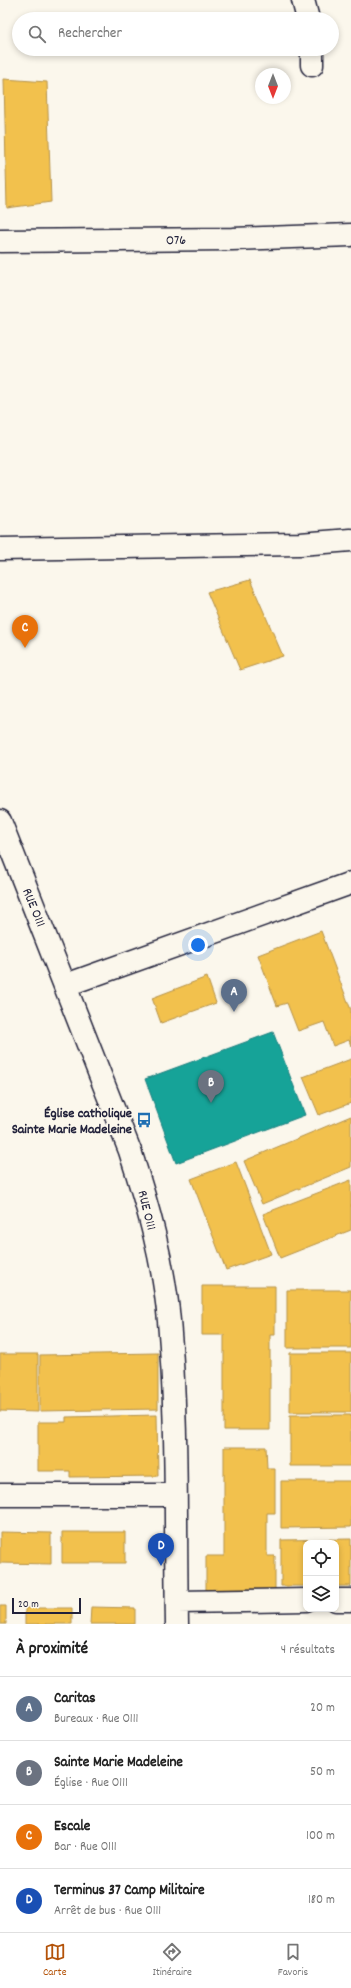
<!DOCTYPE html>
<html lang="fr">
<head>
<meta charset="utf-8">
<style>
  :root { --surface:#fff; --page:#f6f6f6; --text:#222; --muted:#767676; --line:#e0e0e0; --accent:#b45309 }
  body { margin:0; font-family:Dekko,sans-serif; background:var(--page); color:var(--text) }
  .controls { position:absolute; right:12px; bottom:12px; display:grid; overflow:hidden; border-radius:8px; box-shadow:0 2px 6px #0003 }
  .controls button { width:36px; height:36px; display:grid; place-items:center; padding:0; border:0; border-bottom:1px solid var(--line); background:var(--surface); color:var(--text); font:20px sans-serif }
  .compass { position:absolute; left:255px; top:68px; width:36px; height:36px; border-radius:50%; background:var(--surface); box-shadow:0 2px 6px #0003; rotate:180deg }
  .scale { position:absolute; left:12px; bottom:10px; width:69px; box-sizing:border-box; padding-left:4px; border:2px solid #22223b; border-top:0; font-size:11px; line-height:14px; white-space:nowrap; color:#22223b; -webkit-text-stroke:3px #fbf7ec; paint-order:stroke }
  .you { position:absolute; left:198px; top:945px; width:14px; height:14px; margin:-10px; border:3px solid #fff; border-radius:50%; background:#1a73e8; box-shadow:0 0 0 6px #1a73e833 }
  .badge { display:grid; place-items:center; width:26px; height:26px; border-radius:50%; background:var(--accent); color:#fff; font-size:13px; font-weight:700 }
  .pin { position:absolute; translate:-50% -33px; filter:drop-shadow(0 1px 2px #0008) }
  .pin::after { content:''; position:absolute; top:21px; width:14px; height:12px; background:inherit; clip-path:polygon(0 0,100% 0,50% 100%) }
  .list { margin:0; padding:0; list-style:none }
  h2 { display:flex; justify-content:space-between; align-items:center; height:52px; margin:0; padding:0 16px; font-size:17px }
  h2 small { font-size:13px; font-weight:400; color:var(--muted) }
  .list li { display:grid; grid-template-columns:26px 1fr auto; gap:12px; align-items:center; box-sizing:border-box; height:64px; padding:0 16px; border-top:1px solid var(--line) }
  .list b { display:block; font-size:15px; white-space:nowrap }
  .list p { margin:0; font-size:13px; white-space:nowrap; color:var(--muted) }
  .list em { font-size:13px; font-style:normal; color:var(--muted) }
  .icon { flex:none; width:22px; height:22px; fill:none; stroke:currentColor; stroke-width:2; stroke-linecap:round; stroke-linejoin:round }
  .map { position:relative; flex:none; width:351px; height:1624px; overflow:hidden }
  .search { position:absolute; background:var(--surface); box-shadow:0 2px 6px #0003; left:12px; right:12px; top:12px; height:44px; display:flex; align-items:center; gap:10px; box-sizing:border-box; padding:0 14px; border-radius:22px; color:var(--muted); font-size:15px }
  .sheet { height:308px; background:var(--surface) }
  nav { display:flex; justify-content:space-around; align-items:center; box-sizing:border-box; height:56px; border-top:1px solid var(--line); background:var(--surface); font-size:11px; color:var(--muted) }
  nav a { display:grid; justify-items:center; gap:2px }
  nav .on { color:var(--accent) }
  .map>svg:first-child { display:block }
</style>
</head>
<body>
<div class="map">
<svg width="351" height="1624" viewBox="0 0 351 1624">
  <rect width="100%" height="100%" fill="#fbf7ec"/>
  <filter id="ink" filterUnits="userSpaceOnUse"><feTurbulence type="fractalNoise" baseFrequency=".025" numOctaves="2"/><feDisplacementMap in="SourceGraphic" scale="8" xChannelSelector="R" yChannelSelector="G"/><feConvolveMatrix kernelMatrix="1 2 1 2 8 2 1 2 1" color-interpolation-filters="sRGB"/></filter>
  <g filter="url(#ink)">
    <path fill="#f2c14e" stroke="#b49148" d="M4,79L47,82L51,202L7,208Z
      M250,580L283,656L240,670L207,592Z
      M321,931L351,1010V1046L349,1040L333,1046L324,1022L298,1031L287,1003L277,1006L258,955Z
      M207,977L216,1003L161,1023L152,998Z
      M351,1059V1103L319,1115L303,1077Z
      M351,1116V1167L262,1204L244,1161Z
      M236,1162L271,1254L226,1270L191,1179Z
      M351,1180V1230L280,1258L263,1214Z
      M202,1286H275V1335H270V1430H224V1335H202Z
      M287,1290H351V1348H287Z
      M158,1353V1409L40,1411V1355Z
      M290,1353H351V1412H290Z
      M0,1354H38V1412L0,1411Z
      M157,1415L158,1476L70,1477V1471H38V1422H66V1417Z
      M290,1415H351V1466H290Z
      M224,1447H266L267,1468H275V1513H267V1556H275V1593H206V1556H224Z
      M281,1481H351V1527L281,1528Z
      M0,1532L51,1533V1564L0,1563Z
      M62,1532H125V1563H62Z
      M351,1539V1586H336V1543H306V1586H281V1540Z
      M0,1606H6V1624H0Z
      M91,1607L135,1608V1624H90Z
      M25,1608H72V1624H25Z"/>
    <path fill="#17a398" stroke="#1a7c7c" d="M273,1032L305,1115L176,1163L145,1079Z"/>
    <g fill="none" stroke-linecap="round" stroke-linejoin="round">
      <g stroke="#22223b" stroke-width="25">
        <path id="minor" d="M303,0L308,19
          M312,49V65
          M0,241L232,239L351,235
          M0,549L300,544L351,540
          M0,821L130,1151C148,1206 164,1263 169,1321C178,1422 175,1523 177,1624
          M66,985L351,883
          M0,1495H175
          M336,1600H351
          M177,1602L306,1600"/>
      </g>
      <use href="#minor" stroke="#fbf7ec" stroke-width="22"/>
    </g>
  </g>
  <defs>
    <g id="bus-bare" transform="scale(1.2)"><path d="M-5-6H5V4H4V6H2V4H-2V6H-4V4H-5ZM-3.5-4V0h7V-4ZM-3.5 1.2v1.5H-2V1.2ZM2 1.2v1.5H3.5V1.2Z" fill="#1f6fb2" stroke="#fbf7ec" stroke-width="2.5" paint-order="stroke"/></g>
  </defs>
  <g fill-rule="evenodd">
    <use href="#bus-bare" x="144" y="1120"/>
  </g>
  <g text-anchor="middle" stroke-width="4" stroke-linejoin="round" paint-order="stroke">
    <g font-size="14" fill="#22223b" stroke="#fbf7ec">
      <text transform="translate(176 239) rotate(-1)" y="5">O76</text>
      <text transform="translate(35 907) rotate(68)" y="5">RUE O111</text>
      <text transform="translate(148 1210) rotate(76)" y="5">RUE O111</text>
    </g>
    <g font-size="14" font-weight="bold" fill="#22223b" stroke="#fbf7ec" text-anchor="end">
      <text x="132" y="1117">Église catholique<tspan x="132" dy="16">Sainte Marie Madeleine</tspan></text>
    </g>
  </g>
</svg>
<div class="controls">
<button><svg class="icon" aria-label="locate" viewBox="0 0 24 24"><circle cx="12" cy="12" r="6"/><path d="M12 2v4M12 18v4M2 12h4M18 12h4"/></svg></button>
<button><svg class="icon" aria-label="layers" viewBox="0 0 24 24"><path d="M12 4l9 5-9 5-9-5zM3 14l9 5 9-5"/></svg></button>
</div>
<svg class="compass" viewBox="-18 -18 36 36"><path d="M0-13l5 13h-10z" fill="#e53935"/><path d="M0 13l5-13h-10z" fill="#767676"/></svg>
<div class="scale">20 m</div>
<div class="you"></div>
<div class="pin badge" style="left:234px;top:1012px;background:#5c6f8a">A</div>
<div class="pin badge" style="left:211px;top:1103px;background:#6b7280">B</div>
<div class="pin badge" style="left:25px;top:648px;background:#e8710a">C</div>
<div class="pin badge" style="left:161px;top:1566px;background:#1a4fb4">D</div>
<div class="search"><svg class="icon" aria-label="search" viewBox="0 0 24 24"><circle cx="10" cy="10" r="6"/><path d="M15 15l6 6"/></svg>Rechercher</div>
</div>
<section class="sheet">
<h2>À proximité<small>4 résultats</small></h2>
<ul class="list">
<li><span class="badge" style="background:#5c6f8a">A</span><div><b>Caritas</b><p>Bureaux · Rue O111</p></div><em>20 m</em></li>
<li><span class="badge" style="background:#6b7280">B</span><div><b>Sainte Marie Madeleine</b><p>Église · Rue O111</p></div><em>50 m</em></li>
<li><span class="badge" style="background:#e8710a">C</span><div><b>Escale</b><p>Bar · Rue O111</p></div><em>100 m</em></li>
<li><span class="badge" style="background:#1a4fb4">D</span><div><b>Terminus 37 Camp Militaire</b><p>Arrêt de bus · Rue O111</p></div><em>180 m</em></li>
</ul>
</section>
<nav>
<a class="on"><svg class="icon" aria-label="map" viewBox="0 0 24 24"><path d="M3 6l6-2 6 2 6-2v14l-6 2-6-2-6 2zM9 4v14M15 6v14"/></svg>Carte</a>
<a><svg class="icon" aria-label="directions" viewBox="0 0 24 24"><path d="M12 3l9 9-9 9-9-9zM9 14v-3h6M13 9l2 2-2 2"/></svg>Itinéraire</a>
<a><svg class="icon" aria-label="saved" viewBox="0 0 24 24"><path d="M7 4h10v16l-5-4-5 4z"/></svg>Favoris</a>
</nav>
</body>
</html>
